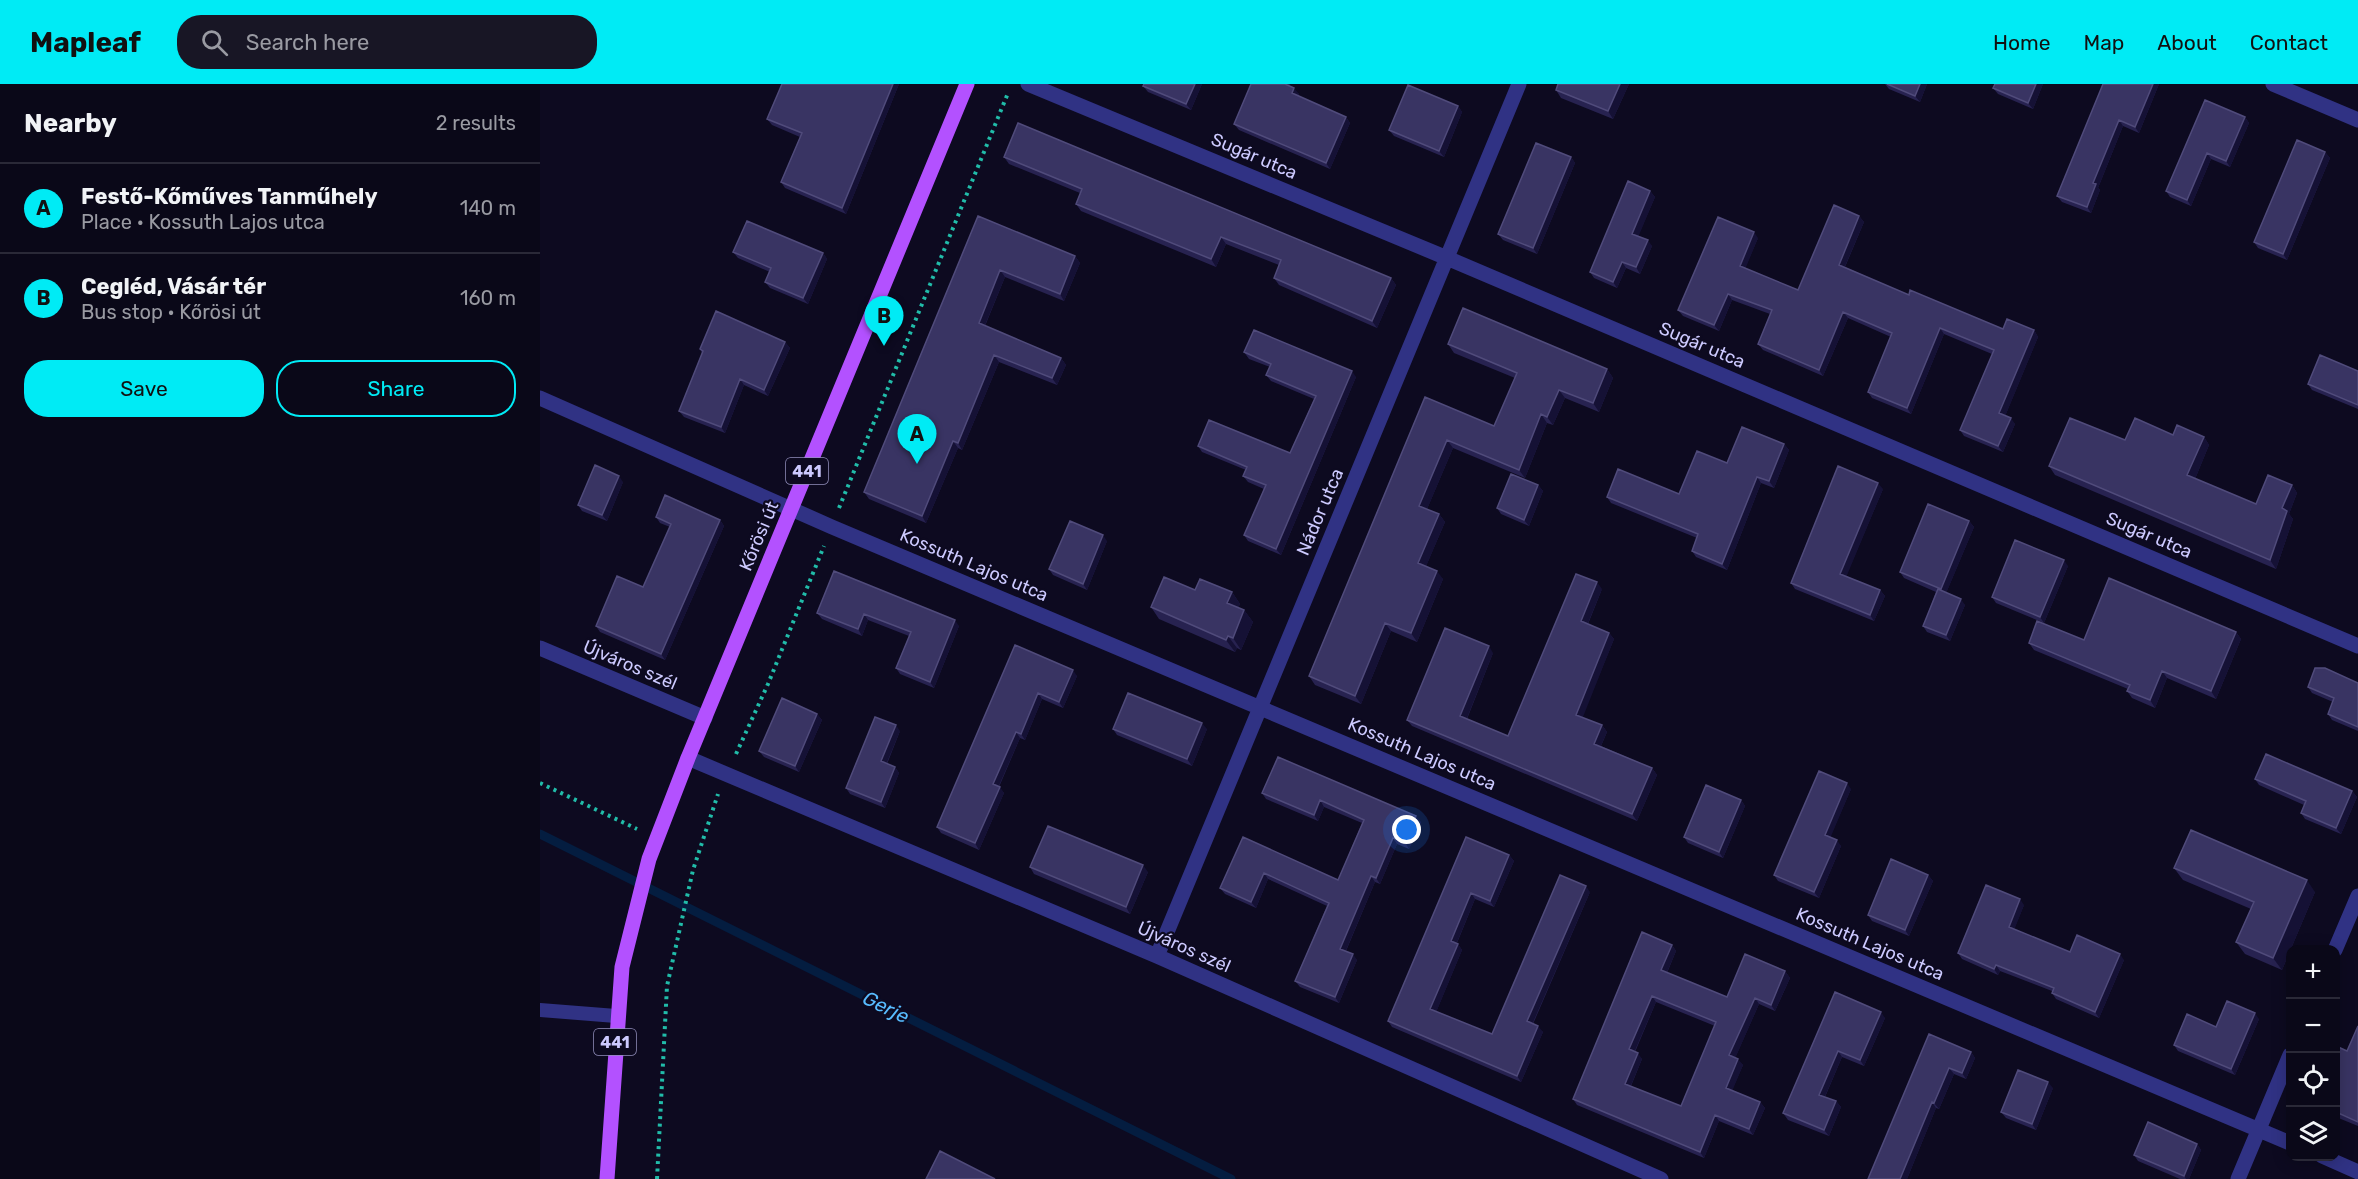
<!DOCTYPE html>
<html lang="en">
<head>
<meta charset="utf-8">
<style>
  :root { --surface:#0a0818; --page:#181625; --text:#f1f3f6; --muted:#999aa2; --line:#2a2937; --accent:#00ebf5 }
  body { margin:0; font-family:Rubik,sans-serif; background:var(--page); color:var(--text) }
  .controls { position:absolute; right:18px; bottom:18px; display:grid; overflow:hidden; border-radius:12px; box-shadow:0 3px 15px #0003 }
  .controls button { width:54px; height:54px; display:grid; place-items:center; padding:0; border:0; border-bottom:2px solid var(--line); background:var(--surface); color:var(--text); font:30px sans-serif }
  .you { position:absolute; left:867px; top:746px; width:21px; height:21px; margin:-15px; border:4px solid #fff; border-radius:50%; background:#1a73e8; box-shadow:0 0 0 9px #1a73e833 }
  .badge { display:grid; place-items:center; width:39px; height:39px; border-radius:50%; background:var(--accent); color:#111; font-size:20px; font-weight:700 }
  .pin { position:absolute; translate:-50% -50px; filter:drop-shadow(0 2px 3px #0008) }
  .pin::after { content:''; position:absolute; top:32px; width:21px; height:18px; background:inherit; clip-path:polygon(0 0,100% 0,50% 100%) }
  .list { margin:0; padding:0; list-style:none }
  h2 { display:flex; justify-content:space-between; align-items:center; height:78px; margin:0; padding:0 24px; font-size:26px }
  h2 small { font-size:20px; font-weight:400; color:var(--muted) }
  .list li { display:grid; grid-template-columns:39px 1fr auto; gap:18px; align-items:center; box-sizing:border-box; height:90px; padding:0 24px; border-top:2px solid var(--line) }
  .list b { display:block; font-size:22px; white-space:nowrap }
  .list p { margin:0; font-size:20px; white-space:nowrap; color:var(--muted) }
  .list em { font-size:20px; font-style:normal; color:var(--muted) }
  .actions { display:flex; gap:12px; padding:18px 24px }
  .actions a { flex:1; padding:14px 0; border:2px solid var(--accent); border-radius:24px; text-align:center; font-size:21px; color:var(--accent) }
  .actions .main { background:var(--accent); color:#111 }
  .icon { flex:none; width:33px; height:33px; fill:none; stroke:currentColor; stroke-width:2; stroke-linecap:round; stroke-linejoin:round }
  .map { position:relative; flex:none; width:1818px; height:1095px; overflow:hidden }
  header { display:flex; align-items:center; gap:36px; box-sizing:border-box; height:84px; padding:0 30px; background:var(--accent); color:#111 }
  header strong { font-size:28px }
  nav { display:flex; gap:33px; margin-inline-start:auto; font-size:21px }
  .search { width:420px; height:54px; background:var(--page); display:flex; align-items:center; gap:15px; box-sizing:border-box; padding:0 21px; border-radius:24px; color:var(--muted); font-size:22px }
  main { display:flex }
  aside { flex:1; background:var(--surface) }
  .map>svg:first-child { display:block }
</style>
</head>
<body>
<header>
<strong>Mapleaf</strong>
<div class="search"><svg class="icon" aria-label="search" viewBox="0 0 24 24"><circle cx="10" cy="10" r="6"/><path d="M15 15l6 6"/></svg>Search here</div>
<nav><a>Home</a><a>Map</a><a>About</a><a>Contact</a></nav>
</header>
<main>
<aside>
<h2>Nearby<small>2 results</small></h2>
<ul class="list">
<li><span class="badge">A</span><div><b>Festő-Kőműves Tanműhely</b><p>Place · Kossuth Lajos utca</p></div><em>140 m</em></li>
<li><span class="badge">B</span><div><b>Cegléd, Vásár tér</b><p>Bus stop · Kőrösi út</p></div><em>160 m</em></li>
</ul>
<div class="actions"><a class="main">Save</a><a>Share</a></div>
</aside>
<div class="map">
<svg width="1818" height="1095" viewBox="0 0 1818 1095">
  <rect width="100%" height="100%" fill="#0d0a20"/>
  <g fill="none" stroke-linecap="round" stroke-linejoin="round">
    <path stroke="#041d40" stroke-width="9" d="M0,750L691,1095"/>
    <path stroke="#21bca9" stroke-width="4" stroke-dasharray="3 4.5" stroke-linecap="butt" d="M299,424L468,9
      M196,670L228,600L284,462
      M0,699L97,745
      M117,1095L127,902L153,786L178,710"/>
    <path stroke="#303284" stroke-width="14" d="M0,926L76,932"/>
    <path stroke="#303284" stroke-width="15" d="M488,0L907,174L1818,562
      M1733,0L1818,36
      M0,314L292,443L1750,1059
      M0,564L165,634
      M148,674L617,872L1121,1095
      M1795,866L1818,812
      M617,872L979,0
      M1782,1072L1818,1088
      M1698,1095L1750,971"/>
    <path stroke="#b351ff" stroke-width="15" d="M67,1095L82,883L109,775L148,674L427,0"/>
  </g>
  <path fill="#272250" fill-rule="evenodd" d="M242,0H359L306,130L245,104L241,98L260,53L232,41L227,35Z
    M662,0L651,26L608,8L603,2Z
    M711,0H750L749,2L759,10L758,12L806,33L810,39L790,85L699,46L694,40Z
    M1089,0L1073,35L1021,14L1016,6Z
    M1345,0H1387L1380,18L1349,5Z
    M1455,0H1503L1493,25L1458,10L1453,4Z
    M1563,0H1619L1599,49L1583,42L1558,104L1560,106L1551,129L1522,118L1517,112Z
    M918,22L922,28L904,73L854,52L849,46Z
    M1705,33L1709,39L1690,83L1671,75L1651,122L1630,113L1626,107Z
    M1785,68L1790,74L1747,176L1718,164L1714,158Z
    M464,73L851,194L856,201L837,244L739,201L734,194L739,181L686,160L676,183L541,127L536,120L540,109L469,80Z
    M1031,73L1035,79L997,170L963,156L958,150Z
    M1110,107L1115,113L1098,152L1112,162L1100,190L1086,184L1077,204L1054,194L1050,188Z
    M438,132L535,172L540,179L524,217L465,193L445,242L521,274L526,281L517,301L459,278L422,366L418,364L386,439L329,415L324,408Z
    M1319,132L1324,138L1305,183L1369,211L1463,245L1494,246L1498,253L1465,332L1475,340L1463,368L1424,352L1420,346L1452,270L1404,250L1371,330L1332,314L1328,308L1351,253L1308,234L1283,292L1223,266L1218,260L1230,230L1192,216L1179,247L1143,232L1138,226L1218,154L1205,184L1258,206Z
    M193,168L283,169L287,175L268,220L230,204L225,198L230,188L198,174Z
    M245,258L250,264L228,312L204,301L185,349L144,333L139,327L162,269L160,265Z
    M908,260L1067,285L1073,294L1059,328L1025,314L1013,341L1007,339L985,394L913,364L887,425L899,430L905,438L886,482L903,495L877,558L851,547L821,620L775,601L769,592L885,313L954,342L975,294L914,269Z
    M704,268L816,293L741,471L708,457L704,451L724,405L708,398L703,392L706,386L662,368L658,362L750,369L774,315L731,297L726,291L730,283L709,275Z
    M1818,287V325L1772,306L1768,300Z
    M1633,351L1664,353L1669,361L1655,395L1716,420L1752,401L1757,409L1749,430L1753,435L1736,485L1515,391L1509,382L1585,356Z
    M1244,360L1249,366L1234,404L1221,399L1187,486L1156,473L1152,467L1157,454L1071,419L1067,413L1139,410L1187,379Z
    M83,398L67,437L42,427L38,421Z
    M998,401L1003,407L989,442L961,430L957,424Z
    M1343,405L1306,492L1340,506L1345,512L1334,537L1255,505L1251,499Z
    M116,433L180,436L184,442L125,576L60,548L56,542L103,503L130,443L120,439Z
    M1429,437L1434,443L1406,509L1425,521L1410,557L1387,548L1383,542L1396,508L1364,494L1360,488Z
    M567,457L547,506L513,491L509,485Z
    M1528,482L1504,539L1456,519L1452,513Z
    M294,487L419,542L394,604L360,590L356,584L369,552L328,536L322,552L282,535L277,529Z
    M1062,505L1048,540L1069,549L1074,555L1042,633L1062,641L1067,648L1061,662L1112,684L1117,691L1097,737L872,642L867,636L953,569L927,635L968,652Z
    M655,506L692,508L700,520L698,524L704,526L713,538L701,566L697,564L695,568L619,535L611,523Z
    M1696,548L1701,555L1676,615L1627,594L1615,624L1592,614L1587,607L1588,605L1494,566L1489,559Z
    M475,561L537,592L523,624L502,615L485,656L480,654L459,703L464,709L439,766L401,749L397,743Z
    M1818,599V647L1792,636L1788,630L1793,618L1772,609L1768,603Z
    M277,630L282,636L259,688L224,673L219,667Z
    M573,645H667L652,682L577,651Z
    M360,647L347,680L355,683L359,689L345,724L310,710L306,704Z
    M738,673L881,738L869,765L857,760L840,800L835,798L806,867L817,876L799,919L760,903L755,897L787,822L728,795L716,824L685,810L680,804L703,753L798,796L822,739L784,723L778,737L726,715L722,709Z
    M1715,695L1812,707L1817,713L1801,750L1765,735L1761,729L1764,721L1719,701Z
    M1311,705L1290,753L1301,762L1279,814L1238,797L1234,791Z
    M1201,716L1205,722L1183,774L1148,759L1144,753Z
    M926,753L969,771L974,777L954,823L935,815L917,859L922,866L896,928L952,950L1050,808L993,940L1003,948L981,998L852,943L848,937Z
    M490,783L608,788L590,830L494,790Z
    M1634,784L1775,808L1742,886L1705,870L1696,858L1711,825L1643,796Z
    M1388,791L1393,797L1369,852L1332,837L1328,831Z
    M1484,821L1474,845L1530,868L1584,876L1559,934L1516,915L1512,909V907L1460,887L1458,891L1422,875L1418,869Z
    M1132,861L1136,867L1127,889L1187,913L1245,887L1250,894L1235,927L1219,920L1195,974L1203,981L1192,1006L1220,1018L1225,1024L1213,1051L1179,1037L1164,1074L1037,1021L1033,1015ZM1116,918L1175,942L1141,1022L1091,1002L1102,975L1095,968Z
    M1295,908L1345,934L1324,982L1302,973L1285,1013L1296,1017L1301,1023L1289,1052L1248,1036L1243,1029Z
    M1719,935L1695,991L1638,967L1634,961L1676,943Z
    M1818,942V1042L1796,1033V962L1807,967Z
    M1389,950L1431,968L1435,974L1426,995L1414,990L1399,1025L1396,1024L1367,1095H1328Z
    M1513,1004L1496,1046L1466,1034L1461,1028Z
    M1657,1060L1661,1066L1649,1095H1640L1598,1077L1594,1071Z"/>
  <path fill="#151135" d="M353,0H359L306,130L302,124Z
    M655,0H662L651,26L646,20Z
    M1080,0H1089L1073,35L1068,27Z
    M1380,0H1387L1380,18L1375,12Z
    M1496,0H1503L1493,25L1488,19Z
    M1613,0H1619L1599,49L1595,43Z
    M754,4L759,10L756,16L752,9Z
    M918,22L922,28L904,73L899,67Z
    M806,33L810,39L790,85L786,79Z
    M1705,33L1709,39L1690,83L1686,77Z
    M1579,36L1583,42L1558,104L1560,106L1551,129L1547,123L1553,99Z
    M1785,68L1790,74L1747,176L1743,170Z
    M1667,69L1671,75L1651,122L1647,116Z
    M1031,73L1035,79L997,170L993,164Z
    M1110,107L1115,113L1097,156L1092,150Z
    M1319,132L1324,138L1303,187L1299,181Z
    M1214,148L1218,154L1204,188L1200,182Z
    M681,153L686,160L676,183L671,175Z
    M1108,156L1112,162L1100,190L1096,183Z
    M283,169L287,175L268,220L263,214Z
    M535,172L540,179L524,217L520,210Z
    M1082,178L1086,184L1077,204L1073,198Z
    M460,186L465,193L443,246L439,239Z
    M851,194L856,201L837,244L832,237Z
    M1188,210L1192,216L1179,247L1174,241Z
    M1303,228L1308,234L1283,292L1279,286Z
    M1400,244L1404,250L1371,330L1367,324Z
    M1494,246L1498,253L1464,335L1459,329Z
    M245,258L250,264L228,312L224,306Z
    M454,271L459,278L422,366L418,359Z
    M521,274L526,281L517,301L512,294Z
    M1067,285L1073,294L1059,328L1053,319Z
    M812,287L816,293L741,471L736,465Z
    M200,295L204,301L185,349L181,343Z
    M1019,306L1025,314L1013,341L1007,333Z
    M1001,330L1007,339L985,394L979,386Z
    M1471,334L1475,340L1463,368L1458,362Z
    M1664,353L1669,361L1653,400L1647,391Z
    M907,356L913,364L885,430L879,422Z
    M413,357L418,364L386,439L382,432Z
    M1244,360L1249,366L1234,404L1229,397Z
    M79,392L83,398L67,437L62,431Z
    M1217,393L1221,399L1187,486L1182,480Z
    M1338,399L1343,405L1305,496L1300,490Z
    M998,401L1003,407L989,442L984,436Z
    M1752,401L1757,409L1749,430L1753,435L1736,485L1730,476L1742,424Z
    M899,430L905,438L884,487L878,479Z
    M180,436L184,442L125,576L121,570Z
    M1429,437L1434,443L1405,512L1401,505Z
    M563,451L567,457L547,506L543,500Z
    M1524,476L1528,482L1504,539L1500,533Z
    M897,487L903,495L877,558L871,549Z
    M1057,498L1062,505L1046,544L1041,537Z
    M1340,506L1345,512L1334,537L1330,531Z
    M692,508L700,520L695,531L687,519Z
    M1421,515L1425,521L1410,557L1406,551Z
    M704,526L713,538L701,566L693,554Z
    M324,530L328,536L322,552L318,545Z
    M415,536L419,542L394,604L390,598Z
    M845,539L851,547L821,620L815,612Z
    M1696,548L1701,555L1676,615L1671,607Z
    M1069,549L1074,555L1041,638L1036,631Z
    M688,552L697,564L695,568L686,556Z
    M949,562L953,569L925,639L920,632Z
    M533,586L537,592L523,624L519,618Z
    M1622,587L1627,594L1615,624L1610,616Z
    M498,609L502,615L485,656L481,650Z
    M277,630L282,636L259,688L255,682Z
    M662,639L667,645L652,682L647,675Z
    M356,641L360,647L345,683L341,677Z
    M1062,641L1067,648L1059,666L1054,660Z
    M476,648L480,654L457,706L453,700Z
    M355,683L359,689L345,724L341,718Z
    M1112,684L1117,691L1097,737L1092,730Z
    M1307,699L1311,705L1289,757L1285,751Z
    M460,703L464,709L439,766L435,759Z
    M1812,707L1817,713L1801,750L1796,744Z
    M780,716L784,723L778,737L774,731Z
    M1201,716L1205,722L1183,774L1179,768Z
    M876,732L881,738L869,765L865,758Z
    M853,754L857,760L840,800L836,794Z
    M1297,756L1301,762L1279,814L1274,808Z
    M969,771L974,777L954,823L950,817Z
    M603,781L608,788L590,830L586,823Z
    M724,789L728,795L716,824L711,818Z
    M1388,791L1393,797L1369,852L1365,846Z
    M831,792L835,798L804,871L800,865Z
    M1767,796L1775,808L1742,886L1733,874Z
    M1046,802L1050,808L991,943L987,937Z
    M931,809L935,815L915,863L911,857Z
    M1480,815L1484,821L1473,849L1469,843Z
    M918,860L922,866L895,931L890,925Z
    M1132,861L1136,867L1125,893L1121,886Z
    M813,870L817,876L799,919L795,913Z
    M1580,870L1584,876L1559,934L1555,928Z
    M1456,881L1460,887L1458,891L1454,885Z
    M1245,887L1250,894L1235,927L1231,921Z
    M1112,912L1116,918L1093,971L1089,965Z
    M1215,914L1219,920L1194,977L1189,971Z
    M1341,928L1345,934L1324,982L1320,976Z
    M1715,929L1719,935L1695,991L1691,985Z
    M998,942L1003,948L981,998L977,992Z
    M1298,967L1302,973L1283,1017L1279,1011Z
    M1431,968L1435,974L1426,995L1422,989Z
    M1098,969L1102,975L1089,1006L1085,1000Z
    M1198,975L1203,981L1191,1010L1186,1004Z
    M1409,984L1414,990L1399,1025L1394,1019Z
    M1508,998L1513,1004L1496,1046L1492,1040Z
    M1296,1017L1301,1023L1289,1052L1284,1046Z
    M1220,1018L1225,1024L1213,1051L1209,1045Z
    M1392,1018L1396,1024L1367,1095H1360Z
    M1175,1031L1179,1037L1164,1074L1160,1068Z
    M1657,1060L1661,1066L1649,1095H1646L1644,1092Z"/>
  <path fill="#393463" stroke="#504b7b" stroke-width="1.5" fill-rule="evenodd" d="M242,0H353L302,124L241,98L262,49L227,35Z
    M604,0H655L646,20L603,2Z
    M711,0H745L754,4L752,9L806,33L786,79L694,40Z
    M1018,0H1080L1068,27L1016,6Z
    M1347,0H1380L1375,12Z
    M1455,0H1496L1488,19L1453,4Z
    M1563,0H1613L1595,43L1579,36L1553,99L1556,100L1547,123L1517,112Z
    M868,1L918,22L899,67L849,46Z
    M1665,16L1705,33L1686,77L1667,69L1647,116L1626,107Z
    M478,39L851,194L832,237L734,194L741,176L681,153L671,175L536,120L542,105L464,73Z
    M1757,56L1785,68L1743,170L1714,158Z
    M996,59L1031,73L993,164L958,150Z
    M1088,97L1110,107L1092,150L1108,156L1096,183L1082,178L1073,198L1050,188Z
    M1294,121L1319,132L1299,181L1369,211L1370,206L1463,245L1467,235L1494,246L1459,329L1471,334L1458,362L1420,346L1454,266L1400,244L1367,324L1328,308L1352,249L1303,228L1279,286L1218,260L1232,226L1188,210L1174,241L1138,226L1178,133L1214,148L1200,182L1258,206Z
    M438,132L535,172L520,210L460,186L439,239L521,274L512,294L454,271L418,359L413,357L382,432L324,408Z
    M207,137L283,169L263,214L225,198L231,184L193,168Z
    M923,224L1067,285L1053,319L1019,306L1007,333L1001,330L979,386L907,356L879,422L899,430L878,479L897,487L871,549L845,539L815,612L769,592L885,313L954,342L977,289L908,260Z
    M176,227L245,258L224,306L200,295L181,343L139,327L163,267L160,265Z
    M714,246L812,287L736,465L704,451L726,401L703,392L707,383L658,362L669,336L750,369L776,312L726,291L731,280L704,268Z
    M1780,271L1818,287V321L1768,300Z
    M1530,334L1585,356L1595,334L1633,351L1637,341L1664,353L1647,391L1716,420L1728,391L1752,401L1742,424L1747,427L1730,476L1509,382Z
    M1202,343L1244,360L1229,397L1217,393L1182,480L1152,467L1158,450L1067,413L1078,385L1139,410L1157,367L1187,379Z
    M55,381L79,392L62,431L38,421Z
    M1298,382L1338,399L1300,490L1340,506L1330,531L1251,499Z
    M971,390L998,401L984,436L957,424Z
    M125,411L180,436L121,570L56,542L77,492L103,503L131,440L116,433Z
    M1388,420L1429,437L1401,505L1360,488Z
    M530,437L563,451L543,500L509,485Z
    M1475,456L1524,476L1500,533L1452,513Z
    M294,487L415,536L390,598L356,584L371,548L324,530L318,545L277,529Z
    M1036,490L1057,498L1041,537L1069,549L1036,631L1062,641L1054,660L1112,684L1092,730L867,636L905,544L949,562L920,632L968,652Z
    M624,493L655,506L660,495L692,508L687,519L704,526L693,554L688,552L686,556L611,523Z
    M1569,494L1696,548L1671,607L1622,587L1610,616L1587,607L1590,601L1489,559L1497,537L1544,556Z
    M1398,505L1421,515L1406,551L1383,542Z
    M475,561L533,586L519,618L498,609L481,650L476,648L453,700L460,703L435,759L397,743Z
    M1775,584H1785L1818,599V643L1788,630L1794,614L1768,603Z
    M588,609L662,639L647,675L573,645Z
    M242,614L277,630L255,682L219,667Z
    M335,633L356,641L341,677L355,683L341,718L306,704Z
    M1726,670L1812,707L1796,744L1761,729L1766,717L1715,695Z
    M738,673L876,732L865,758L853,754L836,794L831,792L800,865L813,870L795,913L755,897L789,819L724,789L711,818L680,804L703,753L798,796L824,736L780,716L774,731L722,709Z
    M1279,687L1307,699L1285,751L1297,756L1274,808L1234,791Z
    M1166,701L1201,716L1179,768L1144,753Z
    M508,742L603,781L586,823L490,783Z
    M1651,746L1767,796L1733,874L1696,858L1714,818L1634,784Z
    M926,753L969,771L950,817L931,809L911,857L918,860L890,925L952,950L1020,791L1046,802L987,937L998,942L977,992L848,937Z
    M1351,775L1388,791L1365,846L1328,831Z
    M1446,801L1480,815L1469,843L1530,868L1537,851L1580,870L1555,928L1512,909L1514,904L1456,881L1454,885L1418,869Z
    M1102,848L1132,861L1121,886L1187,913L1205,870L1245,887L1231,921L1215,914L1189,971L1198,975L1186,1004L1220,1018L1209,1045L1175,1031L1160,1068L1033,1015ZM1112,912L1176,938L1141,1022L1085,1000L1098,969L1089,965Z
    M1295,908L1341,928L1320,976L1298,967L1279,1011L1296,1017L1284,1046L1243,1029Z
    M1687,917L1715,929L1691,985L1634,961L1647,930L1676,943Z
    M1818,942V1038L1796,1028V962L1807,967Z
    M1389,950L1431,968L1422,989L1409,984L1394,1019L1392,1018L1360,1095H1328Z
    M1478,986L1508,998L1492,1040L1461,1028Z
    M1608,1038L1657,1060L1644,1092L1594,1071Z
    M400,1067L455,1095H386Z"/>
  <g text-anchor="middle" stroke-width="4.5" stroke-linejoin="round" paint-order="stroke">
    <g fill="#0d0a20" stroke="#9390bc" stroke-width="1.5">
      <rect x="246" y="374" width="42" height="26" rx="4.5"/>
      <rect x="54" y="945" width="42" height="26" rx="4.5"/>
    </g>
    <g font-size="16" font-weight="bold" fill="#cdcaff">
      <text x="267" y="393">441</text>
      <text x="75" y="964">441</text>
    </g>
    <g font-size="18" fill="#cdcaff" stroke="#0d0a20">
      <text transform="translate(714 72) rotate(23)" y="6">Sugár utca</text>
      <text transform="translate(1162 261) rotate(23)" y="6">Sugár utca</text>
      <text transform="translate(780 428) rotate(-67)" y="6">Nádor utca</text>
      <text transform="translate(1609 451) rotate(23)" y="6">Sugár utca</text>
      <text transform="translate(219 452) rotate(-67)" y="6">Kőrösi út</text>
      <text transform="translate(434 481) rotate(23)" y="6">Kossuth Lajos utca</text>
      <text transform="translate(90 581) rotate(23)" y="6">Újváros szél</text>
      <text transform="translate(882 670) rotate(23)" y="6">Kossuth Lajos utca</text>
      <text transform="translate(1330 860) rotate(23)" y="6">Kossuth Lajos utca</text>
      <text transform="translate(644 863) rotate(24)" y="6">Újváros szél</text>
    </g>
    <g font-size="20" font-style="italic" fill="#58bcff" stroke="#0d0a20">
      <text transform="translate(346 923) rotate(26)" y="7">Gerje</text>
    </g>
  </g>
</svg>
<div class="controls">
<button>+</button>
<button>−</button>
<button><svg class="icon" aria-label="locate" viewBox="0 0 24 24"><circle cx="12" cy="12" r="6"/><path d="M12 2v4M12 18v4M2 12h4M18 12h4"/></svg></button>
<button><svg class="icon" aria-label="layers" viewBox="0 0 24 24"><path d="M12 4l9 5-9 5-9-5zM3 14l9 5 9-5"/></svg></button>
</div>
<div class="you"></div>
<div class="pin badge" style="left:377px;top:380px">A</div>
<div class="pin badge" style="left:344px;top:262px">B</div>
</div>
</main>
</body>
</html>
